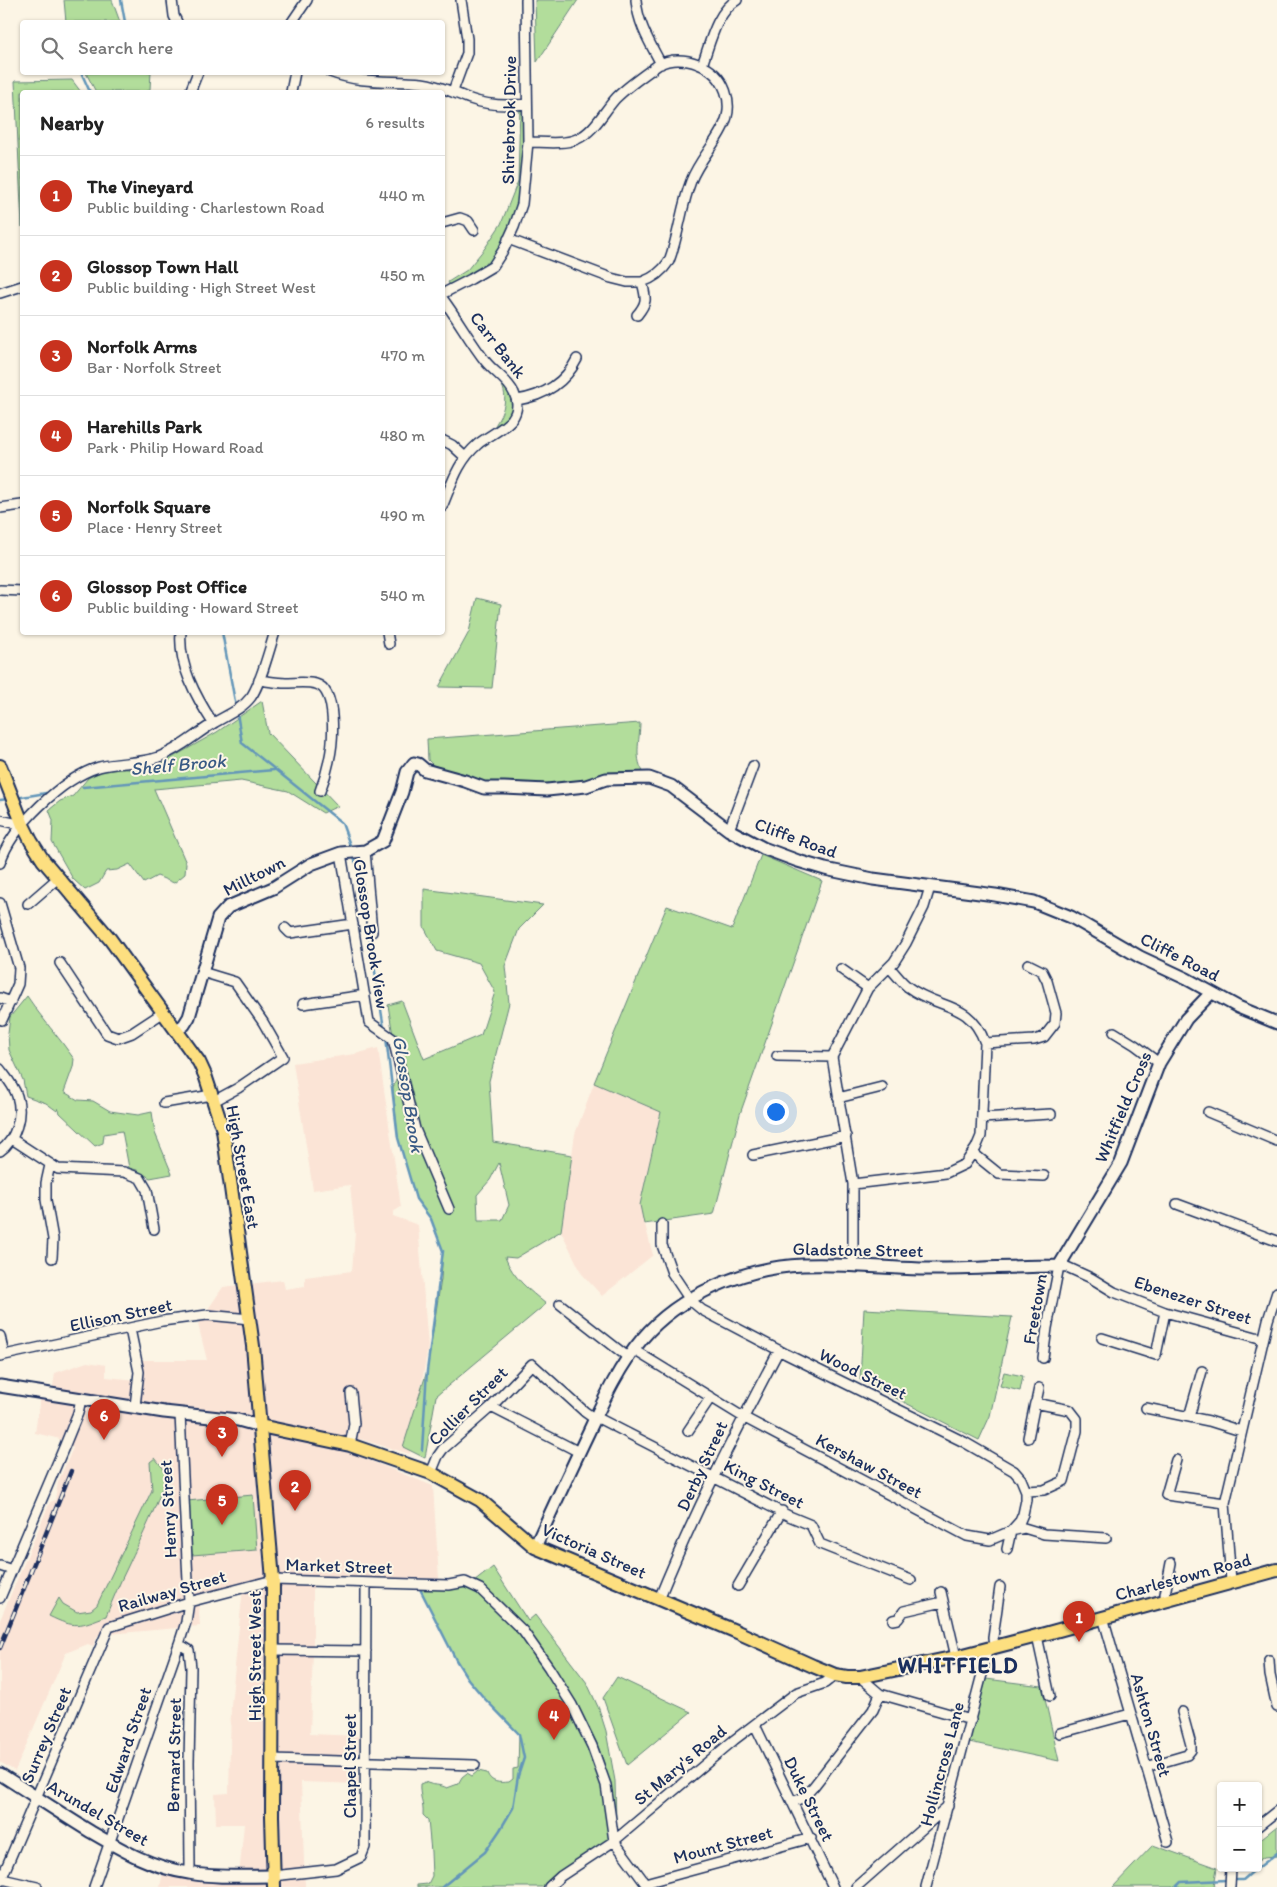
<!DOCTYPE html>
<html lang="en">
<head>
<meta charset="utf-8">
<style>
  :root { --surface:#fff; --page:#f2f2f2; --text:#222; --muted:#767676; --line:#e0e0e0; --accent:#c8321e }
  body { margin:0; font-family:Itim,sans-serif; background:var(--page); color:var(--text) }
  .controls { position:absolute; right:15px; bottom:15px; display:grid; overflow:hidden; border-radius:5px; box-shadow:0 1px 4px #0004 }
  .controls button { width:45px; height:45px; display:grid; place-items:center; padding:0; border:0; border-bottom:1px solid var(--line); background:var(--surface); color:var(--text); font:25px sans-serif }
  .you { position:absolute; left:775px; top:1111px; width:18px; height:18px; margin:-12px; border:4px solid #fff; border-radius:50%; background:#1a73e8; box-shadow:0 0 0 8px #1a73e833 }
  .badge { display:grid; place-items:center; width:32px; height:32px; border-radius:50%; background:var(--accent); color:#fff; font-size:16px; font-weight:700 }
  .pin { position:absolute; translate:-50% -41px; filter:drop-shadow(0 1px 2px #0008) }
  .pin::after { content:''; position:absolute; top:26px; width:18px; height:15px; background:inherit; clip-path:polygon(0 0,100% 0,50% 100%) }
  .list { margin:0; padding:0; list-style:none }
  h2 { display:flex; justify-content:space-between; align-items:center; height:65px; margin:0; padding:0 20px; font-size:21px }
  h2 small { font-size:16px; font-weight:400; color:var(--muted) }
  .list li { display:grid; grid-template-columns:32px 1fr auto; gap:15px; align-items:center; box-sizing:border-box; height:80px; padding:0 20px; border-top:1px solid var(--line) }
  .list b { display:block; font-size:19px; white-space:nowrap }
  .list p { margin:0; font-size:16px; white-space:nowrap; color:var(--muted) }
  .list em { font-size:16px; font-style:normal; color:var(--muted) }
  .icon { flex:none; width:28px; height:28px; fill:none; stroke:currentColor; stroke-width:2; stroke-linecap:round; stroke-linejoin:round }
  .map { position:relative; flex:none; width:1277px; height:1887px; overflow:hidden }
  .search { position:absolute; background:var(--surface); box-shadow:0 1px 4px #0004; left:20px; top:20px; width:425px; height:55px; display:flex; align-items:center; gap:12px; box-sizing:border-box; padding:0 18px; border-radius:5px; color:var(--muted); font-size:19px }
  .panel { position:absolute; background:var(--surface); box-shadow:0 1px 4px #0004; left:20px; top:90px; width:425px; height:545px; border-radius:5px }
  .map>svg:first-child { display:block }
</style>
</head>
<body>
<div class="map">
<svg width="1277" height="1887" viewBox="0 0 1277 1887">
  <rect width="100%" height="100%" fill="#fcf5e5"/>
  <filter id="ink" filterUnits="userSpaceOnUse"><feTurbulence type="fractalNoise" baseFrequency=".02" numOctaves="2"/><feDisplacementMap in="SourceGraphic" scale="10" xChannelSelector="R" yChannelSelector="G"/><feConvolveMatrix kernelMatrix="1 2 1 2 8 2 1 2 1" color-interpolation-filters="sRGB"/></filter>
  <g filter="url(#ink)">
    <path fill="#fbe4d6" d="M378,1048L401,1207L393,1212V1216L418,1225L428,1346L410,1454L360,1439L356,1455L433,1486L439,1579L313,1576V1651L310,1734L358,1736V1784L301,1782L305,1887H160L164,1868L239,1876L244,1824H216L215,1794L229,1793L231,1705L243,1588L198,1600L200,1626L98,1635L93,1646L88,1644L66,1653L15,1771L0,1762V1620L50,1502L55,1500L58,1482L73,1448L60,1439L35,1433L41,1391L52,1393L55,1373L87,1362L106,1365V1377L137,1380L136,1360H207L198,1324L223,1287L283,1280L285,1289L305,1286V1277L352,1271L355,1233L350,1185L313,1190L293,1063L355,1054Z
      M594,1083L661,1112L640,1205L653,1255L602,1296L582,1274L561,1231L575,1134Z"/>
    <path fill="#b2dd9b" stroke="#66867c" fill-rule="evenodd" d="M64,0H112L120,22H66Z
      M535,0H578L537,62Z
      M151,72L150,89L146,92H96L86,73Z
      M72,80L81,92H22V227L15,81Z
      M527,104L522,204L493,266L452,290L448,282L467,270L485,248L501,224L518,181L520,105Z
      M506,381L516,411L497,430L494,427C503,413 509,399 501,383Z
      M477,598L501,604L492,688L439,687L469,632Z
      M262,701L268,733L338,806L323,813L288,791L241,781L154,789L186,863L185,874L174,883L157,876L144,883L130,864L117,870L106,871L99,883L85,890L73,879L52,842L53,820L49,810L60,801L73,796L88,778L108,768L128,769L147,772L217,732Z
      M640,723C640,740 633,760 645,774L559,785L486,783L433,765L428,760L427,739Z
      M761,855L822,881L740,1114L714,1214L644,1224L640,1205L661,1112L594,1083L667,906L732,929Z
      M424,889L543,905L519,929L505,966L509,1003L489,1081L493,1142L572,1155L561,1231L516,1258L505,1257C513,1278 529,1290 546,1304L436,1396L425,1458L403,1447L427,1371L441,1279L443,1251L431,1219L416,1199L398,1138L393,1088L399,1072L388,1005L402,1001L424,1059L481,1035L495,992L479,963L437,951L424,927ZM499,1163L509,1205L502,1220H478L477,1195L490,1180Z
      M27,996C41,1018 59,1037 74,1059L73,1067L64,1092L78,1100L93,1101L110,1111L138,1115L152,1112L155,1133L172,1174L150,1178L137,1170L129,1168L122,1131L104,1134L103,1143L95,1146L60,1113L58,1108L57,1111L46,1103L26,1096L23,1080L9,1050L8,1034L10,1017Z
      M864,1309L1012,1317L990,1416L979,1440L860,1380Z
      M1004,1372L1023,1376L1020,1391L1000,1386Z
      M155,1458L167,1473C158,1505 142,1536 128,1566C120,1582 113,1599 106,1616C80,1626 75,1629 49,1616L59,1598L63,1604L77,1612L91,1610L97,1605L152,1490L150,1462Z
      M253,1495L257,1550L192,1555L187,1501Z
      M493,1567L528,1621L535,1615L587,1683L599,1709L606,1731L615,1781L616,1822C612,1796 608,1769 597,1744C577,1699 519,1603 474,1582Z
      M465,1582L494,1601L549,1668L599,1764L614,1841L549,1887H417V1885L428,1884L432,1876L431,1852L428,1820L423,1815C424,1804 419,1795 420,1784L425,1782C433,1786 440,1784 447,1788L458,1784L462,1777L467,1773L472,1776L478,1771L487,1773C491,1783 499,1783 509,1782L513,1779V1769L518,1768L519,1734L484,1698L468,1679L456,1660L417,1583Z
      M617,1677L691,1712L627,1765L603,1698Z
      M986,1679L1042,1686L1059,1761L969,1742Z
      M1277,1826V1856L1264,1857L1258,1861V1841Z
      M1153,1845L1217,1868L1214,1886L1216,1887H1113Z"/>
    <g fill="none" stroke-linecap="round" stroke-linejoin="round">
      <path stroke="#6396b9" stroke-width="2.5" d="M121,0L125,22
        M81,72L90,92
        M222,632L236,707
        M237,713L242,743L342,823L351,848
        M83,787L274,770
        M16,798L46,793
        M0,800L8,799
        M353,855L358,869L367,923
        M369,933L384,1029
        M386,1037L398,1138L416,1199L431,1219L443,1251L427,1371L422,1450
        M419,1587L456,1660L468,1679L484,1698L519,1734L524,1758L518,1776L513,1808L500,1830L485,1852L442,1887
        M1258,1868L1277,1853
        M1233,1880H1243L1257,1868
        M1176,1887L1181,1882L1227,1880"/>
      <g stroke="#1b2f5e" stroke-width="12">
        <path id="street" d="M172,0L174,16L177,22
          M636,0C638,24 650,43 661,64
          M292,22L307,0
          M702,65C710,44 716,12 737,0
          M330,72C361,84 390,80 422,83C439,85 454,93 470,99C489,106 508,106 527,104
          M453,91L467,53V39L461,0
          M190,92L198,72
          M291,92L295,72
          M528,142C543,142 563,145 577,139C594,132 604,111 616,98C628,86 644,75 658,65C670,58 686,59 698,64C725,74 736,104 722,129C713,147 698,162 691,181C681,207 679,235 669,261C662,272 654,278 642,282C646,298 648,302 637,315
          M442,223L460,218L468,221L474,230
          M508,239L611,278L627,282H642
          M0,293L22,286
          M442,294L471,279L493,266L504,249L514,227L522,204L528,142L526,0
          M442,298C458,319 470,342 486,362C495,373 508,380 514,393C518,401 518,411 512,419C504,429 488,436 478,444C458,461 452,483 442,507
          M517,400C543,396 565,383 577,359
          M442,440L452,445L465,457
          M0,508L22,505
          M0,590L22,591
          M181,632C178,665 196,697 213,723
          M387,632L389,644
          M259,680C268,681 277,683 286,683C295,683 306,681 316,684C338,690 333,744 329,761C327,771 324,781 320,791
          M0,820L23,825
          M729,830L753,766
          M365,851L372,932
          M341,853L369,1022L393,1039L415,1129L449,1209
          M0,863C11,827 63,778 99,767C118,762 140,764 159,757C182,748 194,735 214,723C227,715 242,709 251,697C261,683 269,650 275,632
          M0,903L19,968L18,984L2,1020
          M28,904L58,878
          M285,928L290,933L353,924
          M60,963L107,1034L118,1038L132,1033L164,1012
          M841,969L868,988
          M202,972L235,982L263,1022L283,1057L238,1088L214,1101
          M0,998L11,1002
          M303,1004L365,995
          M1114,1032L1135,1045L1159,1063
          M985,1043L1034,1040L1044,1037L1055,1023L1056,1013L1047,981L1042,971L1028,964
          M777,1056L832,1057
          M0,1069C6,1077 14,1086 17,1096C23,1115 16,1140 0,1151
          M838,1098L882,1087
          M164,1103L212,1095
          M1208,1112L1277,1141
          M982,1118L1051,1114
          M12,1139L58,1169L124,1172L140,1178L147,1190L154,1229
          M973,1153L999,1174L1044,1176
          M753,1155L846,1136
          M50,1165L46,1183V1200L53,1239L52,1258
          M853,1184L946,1173L965,1164L976,1148L981,1136L985,1043C970,1000 938,1010 908,987C901,982 895,973 889,967
          M1177,1204L1277,1241
          M662,1224V1245L672,1273L690,1300L702,1310L786,1354L964,1442L1014,1471L1021,1479L1026,1491V1500L1023,1514L1020,1521L1011,1531L1007,1549
          M853,1266V1184L832,1057L868,988L894,962L906,943L924,907L930,887
          M560,1304L629,1358
          M130,1329L139,1372L135,1406
          M0,1336L4,1355
          M1102,1338L1156,1355L1165,1312
          M634,1350L743,1417L967,1536L990,1540L1011,1531L1024,1528L1044,1534L1106,1538
          M0,1356L162,1321L207,1315L250,1319
          M1043,1358L1047,1328L1059,1266L1067,1267L1091,1278L1114,1292L1165,1312L1263,1339
          M1036,1402L1039,1388
          M491,1407L579,1452
          M1146,1408L1209,1421L1241,1431
          M596,1417L789,1516L811,1525L820,1544L911,1580
          M1189,1417L1202,1371
          M688,1431L711,1397
          M350,1445L354,1424L351,1393
          M1176,1460L1166,1495L1225,1503
          M431,1473L438,1456L443,1449L491,1407L532,1364L585,1412L595,1419
          M1026,1491L1044,1490L1064,1481L1077,1431V1419L1070,1410L1035,1403L1028,1438
          M0,1566L12,1570
          M1231,1581L1225,1503L1268,1320L1277,1292
          M738,1586L782,1511
          M941,1592L956,1657
          M0,1598L65,1445L78,1413L81,1399
          M659,1599C694,1513 736,1431 779,1350
          M1166,1600L1165,1594L1171,1563
          M1103,1617L1168,1842
          M893,1620L898,1619L904,1611L943,1602
          M1037,1636L1050,1696
          M179,1644L189,1650L191,1668L189,1762L190,1866L189,1873
          M994,1647L993,1637L1000,1587
          M272,1650L366,1651
          M1269,1660L1270,1675L1277,1707
          M860,1677L880,1694L971,1720
          M755,1725L833,1887
          M1060,1733L1130,1714
          M272,1759L475,1765
          M1146,1767L1187,1755L1191,1750V1745L1182,1712
          M793,1802L804,1797L814,1786L873,1710L880,1694
          M1258,1826L1277,1811
          M273,1876L336,1869L361,1857L365,1847L366,1584
          M2,1879L37,1887
          M0,1882L109,1627L189,1602L273,1580L449,1585L465,1582L480,1589L523,1631L549,1668L572,1705L592,1746L606,1785L614,1841L648,1887
          M645,1883L811,1838
          M94,1887L179,1644L186,1622L189,1602L180,1414
          M549,1887L561,1876L614,1841L734,1740L796,1693L825,1683L835,1675
          M856,1887L948,1806
          M926,1887L986,1659V1649
          M1230,1887L1231,1868"/>
      </g>
      <g stroke="#1b2f5e" stroke-width="15">
        <path id="secondary" d="M177,1030L184,1025L189,1017L218,918L228,907L273,888L311,864L341,853L365,851L383,841L402,792L407,772L414,763L418,764L425,770L465,781L484,788H504L547,790L586,786L606,779L649,778L671,786L729,830L763,848L798,861L825,869L873,879L995,895L1034,902L1071,917L1140,957L1187,979L1238,1007L1277,1023
          M0,1386L164,1412L238,1420L260,1426
          M535,1547C553,1507 572,1467 591,1427C605,1397 620,1365 642,1339C679,1295 746,1267 803,1265C841,1263 881,1268 920,1269C966,1270 1013,1266 1059,1266L1121,1163L1159,1063L1186,1019L1211,993
          M0,1774C30,1793 60,1813 91,1832C122,1850 152,1868 189,1873C216,1878 245,1876 273,1876"/>
      </g>
      <g stroke="#1b2f5e" stroke-width="16">
        <path id="primary" d="M0,766L23,825L31,841L43,860L110,939L199,1062L205,1075L223,1130L253,1346L273,1580L272,1816L274,1887
          M260,1426L350,1445L431,1473L480,1500L535,1547L735,1631L813,1666L835,1675L847,1677H860L956,1657L1037,1636L1277,1570"/>
      </g>
      <use href="#street" stroke="#fcf5e5" stroke-width="9"/>
      <use href="#secondary" stroke="#fcf5e5" stroke-width="11"/>
      <use href="#primary" stroke="#fddf80" stroke-width="12"/>
      <g stroke="#1b2f5e" stroke-width="4.5">
        <path id="rail" d="M0,1648L71,1471"/>
      </g>
      <use href="#rail" stroke="#fcf5e5" stroke-width="2.5" stroke-dasharray="8" stroke-linecap="butt"/>
    </g>
  </g>
  <g text-anchor="middle" stroke-width="4" stroke-linejoin="round" paint-order="stroke">
    <g font-size="18" fill="#1b2f5e" stroke="#fcf5e5">
      <text transform="translate(509 120) rotate(-89)" y="6">Shirebrook Drive</text>
      <text transform="translate(498 345) rotate(52)" y="6">Carr Bank</text>
      <text transform="translate(796 838) rotate(20)" y="6">Cliffe Road</text>
      <text transform="translate(254 876) rotate(-27)" y="6">Milltown</text>
      <text transform="translate(371 934) rotate(81)" y="6">Glossop Brook View</text>
      <text transform="translate(1180 957) rotate(27)" y="6">Cliffe Road</text>
      <text transform="translate(1123 1107) rotate(-67)" y="6">Whitfield Cross</text>
      <text transform="translate(243 1167) rotate(80)" y="6">High Street East</text>
      <text transform="translate(858 1250) rotate(1)" y="6">Gladstone Street</text>
      <text transform="translate(1193 1300) rotate(18)" y="6">Ebenezer Street</text>
      <text transform="translate(1035 1309) rotate(-80)" y="6">Freetown</text>
      <text transform="translate(121 1315) rotate(-12)" y="6">Ellison Street</text>
      <text transform="translate(863 1374) rotate(26)" y="6">Wood Street</text>
      <text transform="translate(468 1406) rotate(-45)" y="6">Collier Street</text>
      <text transform="translate(702 1466) rotate(-65)" y="6">Derby Street</text>
      <text transform="translate(869 1466) rotate(28)" y="6">Kershaw Street</text>
      <text transform="translate(764 1484) rotate(27)" y="6">King Street</text>
      <text transform="translate(168 1509) rotate(-93)" y="6">Henry Street</text>
      <text transform="translate(594 1551) rotate(24)" y="6">Victoria Street</text>
      <text transform="translate(339 1566) rotate(2)" y="6">Market Street</text>
      <text transform="translate(1183 1577) rotate(-15)" y="6">Charlestown Road</text>
      <text transform="translate(172 1591) rotate(-16)" y="6">Railway Street</text>
      <text transform="translate(255 1656) rotate(-90)" y="6">High Street West</text>
      <text transform="translate(1151 1725) rotate(74)" y="6">Ashton Street</text>
      <text transform="translate(46 1735) rotate(-67)" y="6">Surrey Street</text>
      <text transform="translate(128 1740) rotate(-71)" y="6">Edward Street</text>
      <text transform="translate(174 1755) rotate(-89)" y="6">Bernard Street</text>
      <text transform="translate(942 1764) rotate(-75)" y="6">Hollincross Lane</text>
      <text transform="translate(680 1765) rotate(-40)" y="6">St Mary's Road</text>
      <text transform="translate(350 1766) rotate(-90)" y="6">Chapel Street</text>
      <text transform="translate(809 1799) rotate(64)" y="6">Duke Street</text>
      <text transform="translate(98 1813) rotate(30)" y="6">Arundel Street</text>
      <text transform="translate(723 1845) rotate(-15)" y="6">Mount Street</text>
    </g>
    <g font-size="19" font-style="italic" fill="#395a84" stroke="#fcf5e5">
      <text transform="translate(178 764) rotate(-5)" y="7">Shelf Brook</text>
      <text transform="translate(409 1094) rotate(81)" y="7">Glossop Brook</text>
    </g>
    <g font-size="22" font-weight="bold" letter-spacing="1" fill="#1b2f5e" stroke="#fcf5e5">
      <text x="958" y="1673">WHITFIELD</text>
    </g>
  </g>
</svg>
<div class="controls">
<button>+</button>
<button>−</button>
</div>
<div class="you"></div>
<div class="pin badge" style="left:1079px;top:1642px">1</div>
<div class="pin badge" style="left:295px;top:1511px">2</div>
<div class="pin badge" style="left:222px;top:1457px">3</div>
<div class="pin badge" style="left:554px;top:1740px">4</div>
<div class="pin badge" style="left:222px;top:1525px">5</div>
<div class="pin badge" style="left:104px;top:1440px">6</div>
<div class="search"><svg class="icon" aria-label="search" viewBox="0 0 24 24"><circle cx="10" cy="10" r="6"/><path d="M15 15l6 6"/></svg>Search here</div>
<section class="panel">
<h2>Nearby<small>6 results</small></h2>
<ul class="list">
<li><span class="badge">1</span><div><b>The Vineyard</b><p>Public building · Charlestown Road</p></div><em>440 m</em></li>
<li><span class="badge">2</span><div><b>Glossop Town Hall</b><p>Public building · High Street West</p></div><em>450 m</em></li>
<li><span class="badge">3</span><div><b>Norfolk Arms</b><p>Bar · Norfolk Street</p></div><em>470 m</em></li>
<li><span class="badge">4</span><div><b>Harehills Park</b><p>Park · Philip Howard Road</p></div><em>480 m</em></li>
<li><span class="badge">5</span><div><b>Norfolk Square</b><p>Place · Henry Street</p></div><em>490 m</em></li>
<li><span class="badge">6</span><div><b>Glossop Post Office</b><p>Public building · Howard Street</p></div><em>540 m</em></li>
</ul>
</section>
</div>
</body>
</html>
